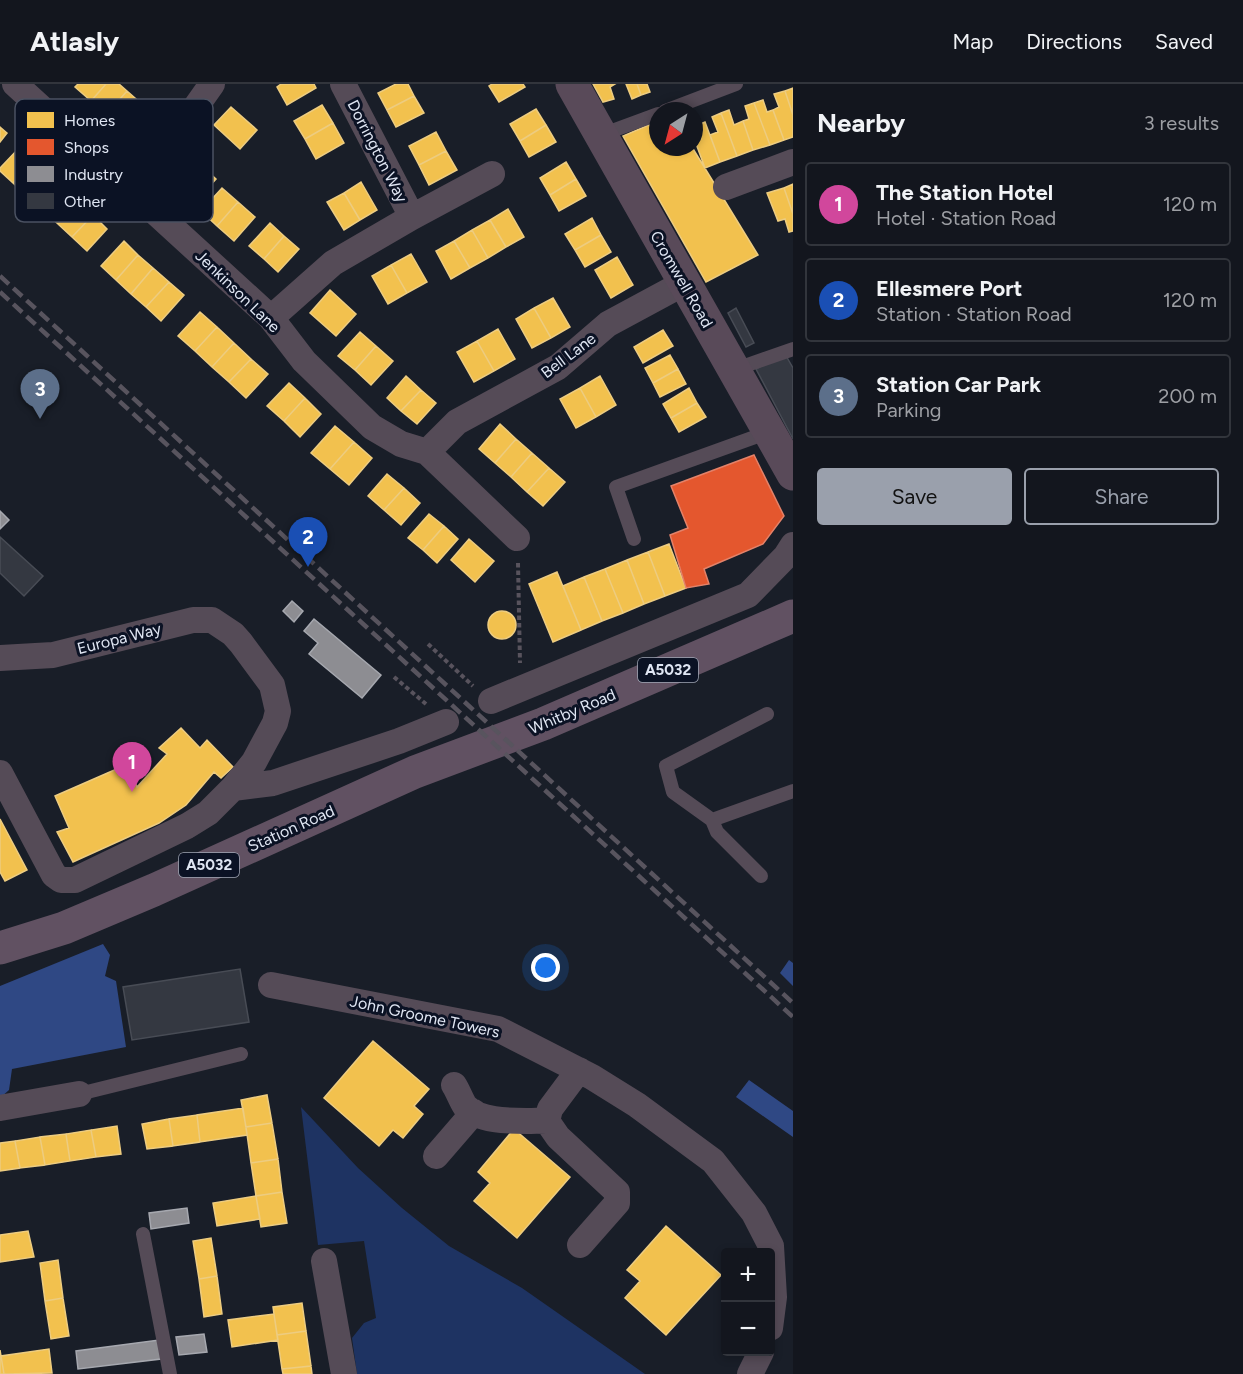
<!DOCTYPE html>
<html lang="en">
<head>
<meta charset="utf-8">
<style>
  :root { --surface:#13161e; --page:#1c1f27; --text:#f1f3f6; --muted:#9d9fa4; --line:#32353c; --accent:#9aa0ac }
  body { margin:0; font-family:Figtree,sans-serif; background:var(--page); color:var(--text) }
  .controls { position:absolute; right:18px; bottom:18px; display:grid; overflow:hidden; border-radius:6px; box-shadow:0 3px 9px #0003 }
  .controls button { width:54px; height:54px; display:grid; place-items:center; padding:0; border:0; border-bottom:2px solid var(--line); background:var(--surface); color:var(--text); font:30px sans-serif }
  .compass { position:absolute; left:649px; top:18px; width:54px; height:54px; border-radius:50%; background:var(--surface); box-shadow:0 3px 9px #0003; rotate:216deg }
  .you { position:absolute; left:546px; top:884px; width:21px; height:21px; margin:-15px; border:4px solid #fff; border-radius:50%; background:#1a73e8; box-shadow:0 0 0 9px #1a73e833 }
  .badge { display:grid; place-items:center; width:39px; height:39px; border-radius:50%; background:var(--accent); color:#fff; font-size:20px; font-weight:700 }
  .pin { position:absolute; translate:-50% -50px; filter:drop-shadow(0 2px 3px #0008) }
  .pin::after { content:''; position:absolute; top:32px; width:21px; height:18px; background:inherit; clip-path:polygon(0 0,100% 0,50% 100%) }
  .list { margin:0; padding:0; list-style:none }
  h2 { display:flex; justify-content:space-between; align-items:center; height:78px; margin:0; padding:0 24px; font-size:26px }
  h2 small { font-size:20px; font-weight:400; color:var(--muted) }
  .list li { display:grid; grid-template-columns:39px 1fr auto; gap:18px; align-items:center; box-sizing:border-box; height:84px; margin:0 12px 12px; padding:0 12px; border:2px solid var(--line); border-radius:6px }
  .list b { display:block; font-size:22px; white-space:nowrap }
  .list p { margin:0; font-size:20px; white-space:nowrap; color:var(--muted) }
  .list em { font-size:20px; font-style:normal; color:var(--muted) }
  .actions { display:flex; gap:12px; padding:18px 24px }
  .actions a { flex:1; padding:14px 0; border:2px solid var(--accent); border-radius:6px; text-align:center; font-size:21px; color:var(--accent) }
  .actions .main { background:var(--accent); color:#111 }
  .map { position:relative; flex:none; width:793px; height:1290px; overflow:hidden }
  header { display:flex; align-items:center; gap:36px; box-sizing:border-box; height:84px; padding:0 30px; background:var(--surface); border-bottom:2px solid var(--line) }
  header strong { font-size:28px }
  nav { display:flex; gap:33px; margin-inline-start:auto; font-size:21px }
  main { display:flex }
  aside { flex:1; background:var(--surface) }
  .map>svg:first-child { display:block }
</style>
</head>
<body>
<header>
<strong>Atlasly</strong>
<nav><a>Map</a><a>Directions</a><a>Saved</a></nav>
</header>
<main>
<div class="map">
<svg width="793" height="1290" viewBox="0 0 793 1290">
  <rect width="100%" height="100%" fill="#191e28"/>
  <path fill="#1e3362" d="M301,1023L358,1084L402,1124L449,1162L522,1204L645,1290H357L352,1254L364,1239L376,1234L364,1157L318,1161Z"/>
  <path fill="#2f4884" d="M103,860L110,871L105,892L116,897L126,963L12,985L9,1006L0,1014V902Z
    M789,876L793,879V902L780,889Z
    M749,996L793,1027V1053L736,1013Z"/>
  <path fill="#f2c14e" stroke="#edcc80" stroke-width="1.5" d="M78,0H106L91,17L75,3Z
    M106,0H119L127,7L106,31L91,17Z
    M281,0H314L316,4L287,21L277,3Z
    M396,0H408L414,12L387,26L378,9Z
    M492,0H523L525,3L499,18L489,2Z
    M593,0H615L610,3L614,15L603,18Z
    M626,0H637L641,11L632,15Z
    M637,0H647L650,8L641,11Z
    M793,4V31L785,7Z
    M127,7L143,21L121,45L106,31Z
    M785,7L793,31V53L784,56L773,26L779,23L774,10Z
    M414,12L424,29L396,43L387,26Z
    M763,16L767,28L773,26L784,56L770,61L754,19Z
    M754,19L770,61L753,66L743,37L749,35L745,22Z
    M322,21L333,39L305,55L294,37Z
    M231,23L257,46L240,65L214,41Z
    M536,25L546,41L520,57L510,40Z
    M729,26L734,41L743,37L753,66L737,72L721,29Z
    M721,29L737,72L720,78L710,51L718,48L712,33Z
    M658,37V63H692L758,171L706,198L623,52Z
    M705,38L720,78L705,84L695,57L701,55L696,42Z
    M333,39L344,59L316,75L305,55Z
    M546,41L556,58L529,73L520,57Z
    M0,43L7,49L0,58Z
    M436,48L446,67L419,81L409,62Z
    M19,64L33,77L13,99L0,87V84Z
    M446,67L457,86L429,101L419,81Z
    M190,71L216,95L197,116L171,93Z
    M33,77L48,90L28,113L13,99Z
    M566,78L576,95L550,111L540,94Z
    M576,95L586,112L559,127L550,111Z
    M361,98L377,126L360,136L344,109Z
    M793,100V130L784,104Z
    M63,104L78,118L58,140L43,126Z
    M222,104L238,118L217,142L201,127Z
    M784,104L793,130V147L789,148L785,135L778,137L767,109Z
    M344,109L360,136L344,146L327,118Z
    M78,118L93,131L72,153L58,140Z
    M238,118L255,133L234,157L217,142Z
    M508,125L524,153L506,163L490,136Z
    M93,131L107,145L87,167L72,153Z
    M592,134L601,151L575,166L565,150Z
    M490,136L506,163L488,174L472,146Z
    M270,139L284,152L264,175L249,162Z
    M472,146L488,174L470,184L454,157Z
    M601,151L611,168L585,183L575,166Z
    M284,152L299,165L278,188L264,175Z
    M124,157L138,171L116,196L101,182Z
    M454,157L470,184L451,195L436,167Z
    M411,170L427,198L407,209L391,181Z
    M138,171L153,184L131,210L116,196Z
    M617,173L633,201L611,214L595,186Z
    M391,181L407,209L388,220L372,192Z
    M153,184L169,198L146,223L131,210Z
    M169,198L184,211L161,237L146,223Z
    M330,206L356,230L336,252L310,229Z
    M553,214L570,243L551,254L534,224Z
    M534,224L551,254L532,264L516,235Z
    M200,228L217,243L195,267L178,252Z
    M217,243L234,259L212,283L195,267Z
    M498,245L515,275L494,287L477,257Z
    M663,246L673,262L643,279L634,263Z
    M360,248L376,262L355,286L338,272Z
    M477,257L494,287L474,298L457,268Z
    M234,259L251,275L229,298L212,283Z
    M376,262L393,277L371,301L355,286Z
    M670,271L678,285L653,299L645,284Z
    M251,275L268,290L246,314L229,298Z
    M678,285L686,300L660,313L653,299Z
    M406,292L421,306L401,327L387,314Z
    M600,292L616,321L596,333L580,304Z
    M289,299L305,314L284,337L267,322Z
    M580,304L596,333L576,344L560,315Z
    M689,304L697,319L671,334L663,320Z
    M421,306L436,319L417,340L401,327Z
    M305,314L321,330L300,353L284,337Z
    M697,319L706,333L679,348L671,334Z
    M500,340L516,355L495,379L479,365Z
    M335,342L354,358L330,385L311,369Z
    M516,355L532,369L511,393L495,379Z
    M354,358L372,374L349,401L330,385Z
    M532,369L549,384L527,408L511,393Z
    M549,384L565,398L543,422L527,408Z
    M387,390L404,404L384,426L368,412Z
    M404,404L420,419L401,441L384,426Z
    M429,430L444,442L423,466L408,454Z
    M444,442L458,455L437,479L423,466Z
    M469,455L494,477L475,498L451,476Z
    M669,460L686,504L665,512L648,468Z
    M648,468L665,512L644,520L627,476Z
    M627,476L644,520L623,529L605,485Z
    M605,485L623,529L602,537L584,493Z
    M557,488L581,546L553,558L529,500Z
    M584,493L602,537L581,546L563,502Z
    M488 541a14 14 0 1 1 28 0a14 14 0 1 1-28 0Z
    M181,644L200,664L207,656L233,683L221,694L214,688L186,721L159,739L73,778L57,748L69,744L55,712L128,680L137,703L167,670L159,664Z
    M0,735L27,786L5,797L0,788Z
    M373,957L429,1005L414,1022L423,1030L403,1054L393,1046L379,1062L324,1014Z
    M267,1011L272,1039L246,1043L241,1016Z
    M243,1024L247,1051L200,1058L197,1031Z
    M197,1031L200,1058L173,1062L169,1035Z
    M169,1035L173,1062L147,1065L142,1040Z
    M272,1039L278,1075L251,1079L246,1043Z
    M117,1042L121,1070L96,1073L91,1046Z
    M514,1045L570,1093L517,1154L474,1117L490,1099L478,1088Z
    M91,1046L96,1073L70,1077L66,1050Z
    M66,1050L70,1077L45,1081L40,1053Z
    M40,1053L45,1081L20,1084L15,1057Z
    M15,1057L20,1084L0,1087V1059Z
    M278,1075L282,1108L256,1112L251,1079Z
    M282,1108L287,1139L261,1143L256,1112Z
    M256,1112L260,1135L217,1142L213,1119Z
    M666,1142L721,1191L666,1251L625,1214L640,1197L627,1186Z
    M28,1147L34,1173L0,1178V1151Z
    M211,1154L217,1192L199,1195L193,1157Z
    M58,1176L63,1214L45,1217L40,1179Z
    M217,1192L222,1230L204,1233L199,1195Z
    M63,1214L69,1252L51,1255L45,1217Z
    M302,1219L306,1247L277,1251L273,1223Z
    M274,1230L278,1256L232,1263L228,1236Z
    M306,1247L311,1282L282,1285L277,1251Z
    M49,1265L52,1289L4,1290L1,1272Z
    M0,1266L4,1290H0Z
    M311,1282L312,1290H283L282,1285Z"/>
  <path fill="#e4572e" stroke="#e38269" stroke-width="1.5" d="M754,371L784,432L763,460L704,485L709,500L686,504L670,451L688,444L671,402Z"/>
  <path fill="#8d8d92" stroke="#a6a8af" stroke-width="1.5" d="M0,427L9,436L0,445Z
    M292,517L303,527L294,538L283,527Z
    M314,535L381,591L362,614L309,570L318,559L304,547Z
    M187,1124L189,1139L151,1145L149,1129Z
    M204,1250L207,1268L179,1271L176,1253Z
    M159,1256L161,1275L78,1285L76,1267Z"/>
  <path fill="#343841" stroke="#484c55" stroke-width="1.5" d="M736,224L754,259L746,263L728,229Z
    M785,270L793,284V355L756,285Z
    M0,453L43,492L24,512L0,489Z
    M240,885L249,938L132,956L123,903Z"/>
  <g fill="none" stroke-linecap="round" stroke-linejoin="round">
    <path stroke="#58535d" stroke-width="4" stroke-dasharray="4.5 3" stroke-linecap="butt" d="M518,479L520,579
      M428,560L473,602
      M394,593L426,620"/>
    <path stroke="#554b57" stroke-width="14" d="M665,27L736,0
      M601,51L658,30
      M733,286L793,265
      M634,455L616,403L769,348
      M712,736L793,707
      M761,792L717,748L712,736L673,708L666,682L767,630
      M79,1010L241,970
      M143,1150L170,1290"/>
    <path stroke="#554b57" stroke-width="26" d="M15,0L271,234L304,277L372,343L401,360L427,368L517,454
      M343,0L412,133
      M726,103L793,78
      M132,106L183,41L212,0
      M271,234L333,179L412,133L492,90
      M427,368L457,338L558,283L608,240L684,199
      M0,574L53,571L193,536H212L233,550L241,559L272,601L278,627L275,639L254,678L233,704L208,729L187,742L75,796H61L54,791L0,689
      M491,617L748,511L786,472L793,461
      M233,704L273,699L399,657L446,638
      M271,901L498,945L592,993L637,1021L713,1077L754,1129L771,1162L774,1213L770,1244
      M579,986L550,1025L547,1037L558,1053L617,1108V1119L580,1161
      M454,1001C458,1007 461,1016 465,1022C482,1041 523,1036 547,1037
      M0,1024L79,1010
      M436,1072L474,1028
      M324,1177L344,1290
      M750,1290L761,1268"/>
    <path stroke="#594a59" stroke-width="33" d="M572,0L793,390"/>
    <path stroke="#615162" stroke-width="33" d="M0,864L64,844L154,806L415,688L543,640L793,532"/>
    <path stroke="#58545e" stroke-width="4.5" stroke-dasharray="12 6" stroke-linecap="butt" d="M0,192L793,919
      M0,208L793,933"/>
  </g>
  <g text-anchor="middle" stroke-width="6" stroke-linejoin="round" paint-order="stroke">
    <g fill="#0b1224" stroke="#a0a6b5" stroke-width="1.5">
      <rect x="638" y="574" width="60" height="24" rx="4.5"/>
      <rect x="179" y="769" width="60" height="24" rx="4.5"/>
    </g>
    <g font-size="15" font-weight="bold" fill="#e0e6f3">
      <text x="668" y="591">A5032</text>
      <text x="209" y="786">A5032</text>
    </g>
    <g font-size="16" fill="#e0e6f3" stroke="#0b1224">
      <text transform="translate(378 67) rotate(63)" y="6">Dorrington Way</text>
      <text transform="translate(682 195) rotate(60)" y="6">Cromwell Road</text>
      <text transform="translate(238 207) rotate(44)" y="6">Jenkinson Lane</text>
      <text transform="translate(568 271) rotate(-37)" y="6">Bell Lane</text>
      <text transform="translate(119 554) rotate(-14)" y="6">Europa Way</text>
      <text transform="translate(572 627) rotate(-23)" y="6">Whitby Road</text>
      <text transform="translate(291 744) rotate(-24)" y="6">Station Road</text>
      <text transform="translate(425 932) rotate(12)" y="6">John Groome Towers</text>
    </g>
  </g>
  <rect x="15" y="15" width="198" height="123" rx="9" fill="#0b1224" stroke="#4b5262" stroke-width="1.5"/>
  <rect x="27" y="28" width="27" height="16" fill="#f2c14e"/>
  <rect x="27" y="55" width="27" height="16" fill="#e4572e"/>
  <rect x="27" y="82" width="27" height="16" fill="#8d8d92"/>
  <rect x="27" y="109" width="27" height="16" fill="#343841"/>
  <g font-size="16" fill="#e0e6f3">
    <text x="64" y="42">Homes</text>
    <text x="64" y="69">Shops</text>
    <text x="64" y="96">Industry</text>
    <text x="64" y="123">Other</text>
  </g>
</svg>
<div class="controls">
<button>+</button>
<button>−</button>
</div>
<svg class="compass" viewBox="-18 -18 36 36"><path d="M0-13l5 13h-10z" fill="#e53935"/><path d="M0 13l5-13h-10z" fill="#9d9fa4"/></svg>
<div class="you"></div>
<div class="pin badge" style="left:132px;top:708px;background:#d1479c">1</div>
<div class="pin badge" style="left:308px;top:483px;background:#1a4fb4">2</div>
<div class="pin badge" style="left:40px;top:335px;background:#5c6f8a">3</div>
</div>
<aside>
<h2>Nearby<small>3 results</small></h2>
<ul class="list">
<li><span class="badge" style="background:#d1479c">1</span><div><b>The Station Hotel</b><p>Hotel · Station Road</p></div><em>120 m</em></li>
<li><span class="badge" style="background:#1a4fb4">2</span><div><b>Ellesmere Port</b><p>Station · Station Road</p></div><em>120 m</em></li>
<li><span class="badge" style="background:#5c6f8a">3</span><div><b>Station Car Park</b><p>Parking</p></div><em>200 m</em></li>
</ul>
<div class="actions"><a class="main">Save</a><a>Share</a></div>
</aside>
</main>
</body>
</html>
